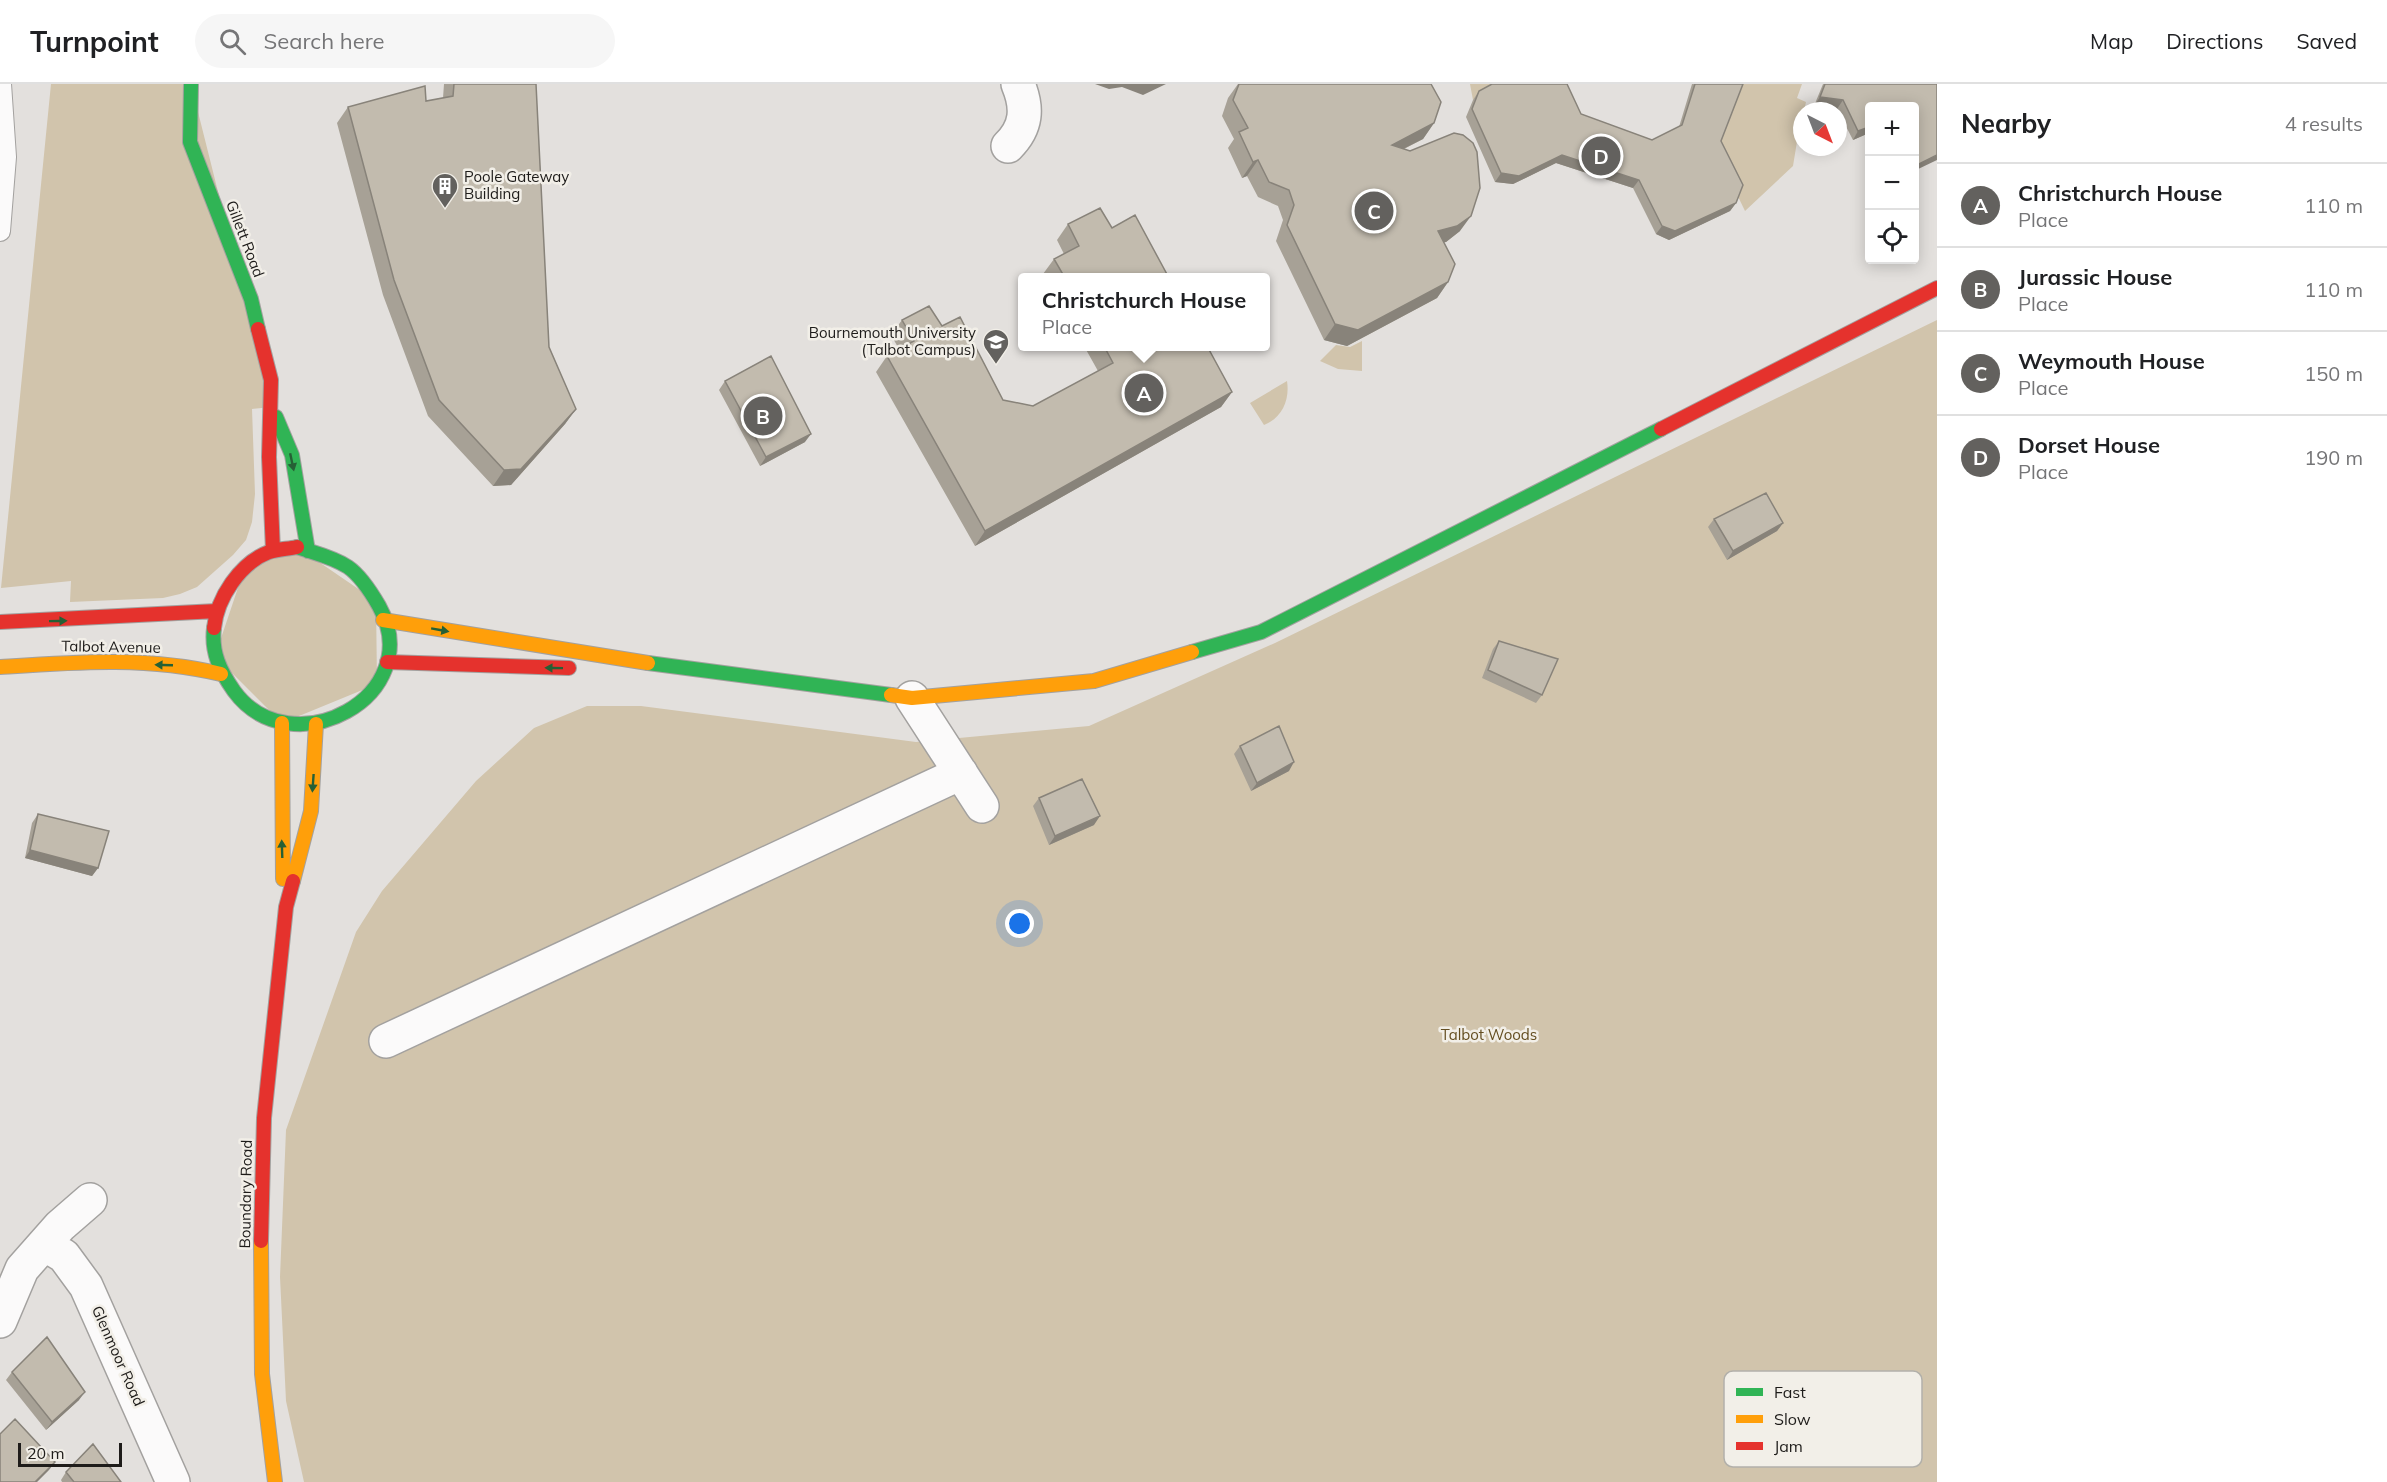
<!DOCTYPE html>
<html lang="en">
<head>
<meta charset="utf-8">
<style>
  :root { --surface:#fff; --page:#f6f6f6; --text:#202124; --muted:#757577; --line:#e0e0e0; --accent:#63615e }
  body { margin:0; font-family:Mulish,sans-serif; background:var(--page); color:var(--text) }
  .controls { position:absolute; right:18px; top:18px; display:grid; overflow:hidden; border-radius:6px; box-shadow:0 3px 15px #0003 }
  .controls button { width:54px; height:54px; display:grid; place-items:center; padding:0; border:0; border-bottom:2px solid var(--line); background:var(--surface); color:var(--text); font:30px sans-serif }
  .compass { position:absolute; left:1793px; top:18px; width:54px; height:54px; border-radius:50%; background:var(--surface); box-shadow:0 3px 15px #0003; rotate:138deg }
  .scale { position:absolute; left:18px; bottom:15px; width:104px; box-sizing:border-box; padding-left:6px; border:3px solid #1e1c1a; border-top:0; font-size:16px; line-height:21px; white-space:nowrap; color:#1e1c1a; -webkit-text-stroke:4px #f2efe8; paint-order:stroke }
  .you { position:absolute; left:1020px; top:840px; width:21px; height:21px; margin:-15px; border:4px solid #fff; border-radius:50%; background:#1a73e8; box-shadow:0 0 0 9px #1a73e833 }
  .badge { display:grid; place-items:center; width:39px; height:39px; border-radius:50%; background:var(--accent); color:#fff; font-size:20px; font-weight:700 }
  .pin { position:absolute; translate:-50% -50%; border:3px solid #fff; box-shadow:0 2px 6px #0006 }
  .popup { position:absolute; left:1018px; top:189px; width:252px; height:78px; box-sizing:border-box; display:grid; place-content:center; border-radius:6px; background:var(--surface); filter:drop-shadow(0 2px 4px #0005); font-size:20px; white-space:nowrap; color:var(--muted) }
  .popup b { font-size:22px; color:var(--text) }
  .popup::after { content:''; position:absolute; left:50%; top:100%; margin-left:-12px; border:12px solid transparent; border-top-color:var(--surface) }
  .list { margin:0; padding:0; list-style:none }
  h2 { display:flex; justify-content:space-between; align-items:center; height:78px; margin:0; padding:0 24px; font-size:26px }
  h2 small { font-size:20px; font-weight:400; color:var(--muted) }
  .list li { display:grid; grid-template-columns:39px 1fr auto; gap:18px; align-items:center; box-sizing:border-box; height:84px; padding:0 24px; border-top:2px solid var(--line) }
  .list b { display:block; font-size:22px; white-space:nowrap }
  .list p { margin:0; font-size:20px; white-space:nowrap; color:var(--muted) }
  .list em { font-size:20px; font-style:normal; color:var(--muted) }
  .icon { flex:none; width:33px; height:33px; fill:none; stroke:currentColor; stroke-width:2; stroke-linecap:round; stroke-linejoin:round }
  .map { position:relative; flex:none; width:1937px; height:1398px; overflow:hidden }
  header { display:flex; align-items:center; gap:36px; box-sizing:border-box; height:84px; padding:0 30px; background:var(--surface); border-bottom:2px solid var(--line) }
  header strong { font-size:28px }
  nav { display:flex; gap:33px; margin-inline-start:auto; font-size:21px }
  .search { width:420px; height:54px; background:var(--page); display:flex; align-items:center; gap:15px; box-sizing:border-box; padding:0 21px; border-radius:33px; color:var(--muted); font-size:22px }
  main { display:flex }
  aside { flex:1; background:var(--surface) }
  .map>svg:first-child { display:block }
</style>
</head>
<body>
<header>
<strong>Turnpoint</strong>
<div class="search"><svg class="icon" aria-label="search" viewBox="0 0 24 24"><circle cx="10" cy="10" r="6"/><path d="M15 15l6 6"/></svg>Search here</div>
<nav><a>Map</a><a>Directions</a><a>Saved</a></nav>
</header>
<main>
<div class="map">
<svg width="1937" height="1398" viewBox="0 0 1937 1398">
  <rect width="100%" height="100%" fill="#e3e0dd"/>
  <path fill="#d1c4ac" d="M51,0H191L272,323L252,325L255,410L252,438L246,456L233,471L197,503L180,510L163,514L70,518L71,497L1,504Z
    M1470,0H1502L1473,16Z
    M1740,0H1802L1797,14L1806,18L1804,27H1802L1793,82L1745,127L1715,65Z
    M1937,236V1398H304L286,1317L280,1193L286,1046L356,848L382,807L476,697L534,644L587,622H641L916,658L1089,642L1275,559Z
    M1362,257V287L1338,285L1320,277L1336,261L1350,263Z
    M1287,297C1290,316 1282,334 1264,341L1250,319Z
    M297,463L376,517L377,600L282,639L215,572L245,483Z"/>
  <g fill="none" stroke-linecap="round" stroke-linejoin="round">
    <g stroke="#a3a19f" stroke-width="22">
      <path id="lane" d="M0,147L6,73L1,0"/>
    </g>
    <g stroke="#a3a19f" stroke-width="36">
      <path id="street" d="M1008,62C1027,43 1028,24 1018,0
        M912,614L982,722
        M386,957L961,689
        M44,1160L64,1172L86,1202L173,1398
        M0,1237L22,1185L60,1142L90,1116"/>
    </g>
    <g stroke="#a3a19f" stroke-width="16">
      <path id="fast" d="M191,0L190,58L251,215L258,245
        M276,333L292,371L308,467
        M214,544C211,568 220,587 234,607C291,685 429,612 379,522C371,508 361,492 348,483C333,473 314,469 297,463
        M1192,568L1261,548L1661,345
        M648,579L891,611"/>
    </g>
    <g stroke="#a3a19f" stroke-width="16">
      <path id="slow" d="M383,536L648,579
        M0,583C74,578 148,572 221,590
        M891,611L912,614L1094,597L1192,568
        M282,639L283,795
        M293,797L311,727L316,640
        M261,1157L262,1290L275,1398"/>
    </g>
    <g stroke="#a3a19f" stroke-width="16">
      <path id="jam" d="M258,245L271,296L269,373L273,467
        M1661,345L1937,204
        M0,538L217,527
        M214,544C217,514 240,479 269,468C278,465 288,465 297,463
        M387,578L569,584
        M261,1157L264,1034L286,823L293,797"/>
    </g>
    <use href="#lane" stroke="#fbfafa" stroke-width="20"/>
    <use href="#street" stroke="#fbfafa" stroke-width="33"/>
    <use href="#fast" stroke="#30b455" stroke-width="14"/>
    <use href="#slow" stroke="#ff9f0a" stroke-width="14"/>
    <use href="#jam" stroke="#e5322d" stroke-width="14"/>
  </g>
  <path fill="#a7a196" d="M444,0H536L549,263L576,325L565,340L511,401L493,402L428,332L383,211L337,39L348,23L426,17L443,14Z
    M1238,0L1434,39L1423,55L1404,65L1460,147L1446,158H1444L1448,198L1437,214L1347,262L1324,256L1276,157L1283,136L1278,122L1258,113L1247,92L1242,94L1228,64L1234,55L1222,32L1228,14Z
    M1692,0H1743L1721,57L1736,119L1730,127L1669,156L1656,150L1633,104L1556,79L1513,100L1495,98L1466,33L1473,16L1479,7L1581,30L1652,56L1679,43Z
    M1823,0H1937L1914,22H1869V49L1853,56L1837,25L1814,22Z
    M1068,140L1112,144L1169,194H1045L1043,190L1054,175L1064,170L1057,156Z
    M902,236L942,242L1003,316L1033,322L1098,287L1084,262H1207L1232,308L1221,323L975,462L876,288L887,272L899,265L891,251Z
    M725,297L805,358L760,382L719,306Z
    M1714,435L1783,439L1777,447L1727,476L1708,443Z
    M1499,557L1542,611L1536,619L1482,594L1493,565Z
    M1240,662L1289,687L1251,707L1234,670Z
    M1039,714L1094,741L1049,761L1033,722Z
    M38,730L98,784L92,792L25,774L32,739Z
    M12,1288L79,1316L46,1346L6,1296Z
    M66,1388L121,1398H62L61,1396Z"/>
  <path fill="#88837a" d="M1095,0H1166L1143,11L1122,3L1109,5Z
    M1820,13L1843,16L1837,25L1814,22Z
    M1434,39L1423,55L1381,76L1392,61Z
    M1869,43V49L1853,56L1858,47Z
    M1562,71L1639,96L1633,104L1556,79L1513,100L1495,98L1501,89Z
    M1937,71V76L1914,87L1915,82Z
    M1258,76L1247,92L1242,94L1253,78Z
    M1736,119L1730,127L1669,156L1656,150L1662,142Z
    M1471,132L1460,147L1446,158L1427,163L1438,147Z
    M1448,198L1437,214L1347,262L1324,256L1335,240Z
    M1232,308L1221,323L975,462L985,447Z
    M576,325L565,340L511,401L493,402L504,386Z
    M811,350L805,358L760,382L766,373Z
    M1783,439L1777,447L1727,476L1733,467Z
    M1294,678L1289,687L1251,707L1257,699Z
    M1100,732L1094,741L1049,761L1055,752Z
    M30,766L98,784L92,792L25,774Z
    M85,1308L79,1316L46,1346L52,1338Z
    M55,1378L49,1386L37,1398H35Z"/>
  <path fill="#c2bbae" stroke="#88837a" stroke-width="1.5" d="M454,0H536L549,263L576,325L521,385L504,386L439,316L394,196L348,23L425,2L426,17L453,12Z
    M1239,0H1431L1441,18L1434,39L1392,61L1410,67L1454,49L1463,51L1473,59L1477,68L1480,104L1471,132L1457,142L1438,147L1455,180L1448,198L1358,246L1335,240L1287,141L1294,121L1289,106L1269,98L1258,76L1253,78L1239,48L1248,44L1233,16Z
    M1492,0H1567L1581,30L1652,56L1682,41L1695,0H1743L1721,57L1743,101L1736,119L1675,147L1662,142L1639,96L1562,71L1519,92L1501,89L1472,25L1479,7Z
    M1825,0H1937V71L1915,82L1914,22H1869V43L1858,47L1843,16L1820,13Z
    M1100,124L1112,144L1135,131L1169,194H1065L1054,175L1079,162L1068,140Z
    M929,222L942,242L960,233L1003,316L1033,322L1113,279L1104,262H1207L1232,308L985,447L887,272L914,257L902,236Z
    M771,272L811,350L766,373L725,297Z
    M1766,409L1783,439L1733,467L1714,435Z
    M1499,557L1558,575L1542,611L1488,586Z
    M1279,642L1294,678L1257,699L1240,662Z
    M1082,695L1100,732L1055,752L1039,714Z
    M38,730L109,747L98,784L30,766Z
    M47,1253L85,1308L52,1338L12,1288Z
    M15,1335L55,1378L35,1398H0V1350Z
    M93,1360L121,1398H74L66,1388Z"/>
  <defs><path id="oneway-solid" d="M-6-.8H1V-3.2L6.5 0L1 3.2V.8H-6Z" transform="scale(1.5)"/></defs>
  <g fill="#266035">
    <use href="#oneway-solid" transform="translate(292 378) rotate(78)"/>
    <use href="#oneway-solid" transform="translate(58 537) rotate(-1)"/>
    <use href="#oneway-solid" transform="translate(440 546) rotate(10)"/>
    <use href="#oneway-solid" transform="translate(164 581) rotate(-178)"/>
    <use href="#oneway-solid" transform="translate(554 584) rotate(-179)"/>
    <use href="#oneway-solid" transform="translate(313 699) rotate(94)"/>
    <use href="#oneway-solid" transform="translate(282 765) rotate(-92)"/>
  </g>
  <defs>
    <g id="building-pin" transform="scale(1.35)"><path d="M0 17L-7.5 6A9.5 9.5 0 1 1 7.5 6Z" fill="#63615e" stroke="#f2efe8"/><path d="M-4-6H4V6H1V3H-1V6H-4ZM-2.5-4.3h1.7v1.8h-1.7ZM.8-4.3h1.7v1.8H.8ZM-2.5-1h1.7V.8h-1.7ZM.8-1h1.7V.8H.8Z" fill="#fff"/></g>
    <g id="university-pin" transform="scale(1.35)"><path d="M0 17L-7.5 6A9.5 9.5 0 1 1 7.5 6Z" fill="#63615e" stroke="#f2efe8"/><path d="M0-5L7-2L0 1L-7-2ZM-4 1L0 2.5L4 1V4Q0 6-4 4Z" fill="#fff"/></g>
  </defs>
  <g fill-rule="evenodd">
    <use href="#building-pin" x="445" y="102"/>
    <use href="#university-pin" x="996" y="258"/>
  </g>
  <g text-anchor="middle" stroke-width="5" stroke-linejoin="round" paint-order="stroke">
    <g font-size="15" fill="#1e1c1a" stroke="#f2efe8" text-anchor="start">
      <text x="464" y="98">Poole Gateway<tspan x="464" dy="17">Building</tspan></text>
      <text x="976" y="254" text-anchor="end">Bournemouth University<tspan x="976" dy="17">(Talbot Campus)</tspan></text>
    </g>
    <g font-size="15" fill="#1e1c1a" stroke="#f2efe8">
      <text transform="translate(245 155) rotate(69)" y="5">Gillett Road</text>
      <text transform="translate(111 563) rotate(1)" y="5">Talbot Avenue</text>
      <text transform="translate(246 1110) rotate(-89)" y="5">Boundary Road</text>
      <text transform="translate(118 1272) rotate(66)" y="5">Glenmoor Road</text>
    </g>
    <g font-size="15" fill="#644e21" stroke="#f2efe8">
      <text x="1489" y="956">Talbot Woods</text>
    </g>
  </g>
  <rect x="1724" y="1287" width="198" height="96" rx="9" fill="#f2efe8" stroke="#b2b0aa" stroke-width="1.5"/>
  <rect x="1736" y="1304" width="27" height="8" fill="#30b455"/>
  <rect x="1736" y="1331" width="27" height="8" fill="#ff9f0a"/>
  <rect x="1736" y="1358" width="27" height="8" fill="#e5322d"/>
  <g font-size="16" fill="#1e1c1a">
    <text x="1774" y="1314">Fast</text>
    <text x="1774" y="1341">Slow</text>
    <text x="1774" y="1368">Jam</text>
  </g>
</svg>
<div class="controls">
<button>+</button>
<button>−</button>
<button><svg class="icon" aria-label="locate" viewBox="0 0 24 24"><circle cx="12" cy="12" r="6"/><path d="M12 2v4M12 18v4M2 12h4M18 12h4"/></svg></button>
</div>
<svg class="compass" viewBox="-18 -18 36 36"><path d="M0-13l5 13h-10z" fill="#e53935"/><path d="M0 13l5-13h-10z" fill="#757577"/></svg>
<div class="scale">20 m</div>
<div class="you"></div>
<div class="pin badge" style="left:1144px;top:309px">A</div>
<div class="popup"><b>Christchurch House</b>Place</div>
<div class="pin badge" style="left:763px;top:332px">B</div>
<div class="pin badge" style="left:1374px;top:127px">C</div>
<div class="pin badge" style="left:1601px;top:72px">D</div>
</div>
<aside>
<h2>Nearby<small>4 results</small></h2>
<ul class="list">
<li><span class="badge">A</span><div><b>Christchurch House</b><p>Place</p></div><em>110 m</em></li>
<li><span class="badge">B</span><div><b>Jurassic House</b><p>Place</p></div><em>110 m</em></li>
<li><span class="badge">C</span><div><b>Weymouth House</b><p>Place</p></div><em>150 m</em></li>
<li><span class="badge">D</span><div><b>Dorset House</b><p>Place</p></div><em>190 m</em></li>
</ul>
</aside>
</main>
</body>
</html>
